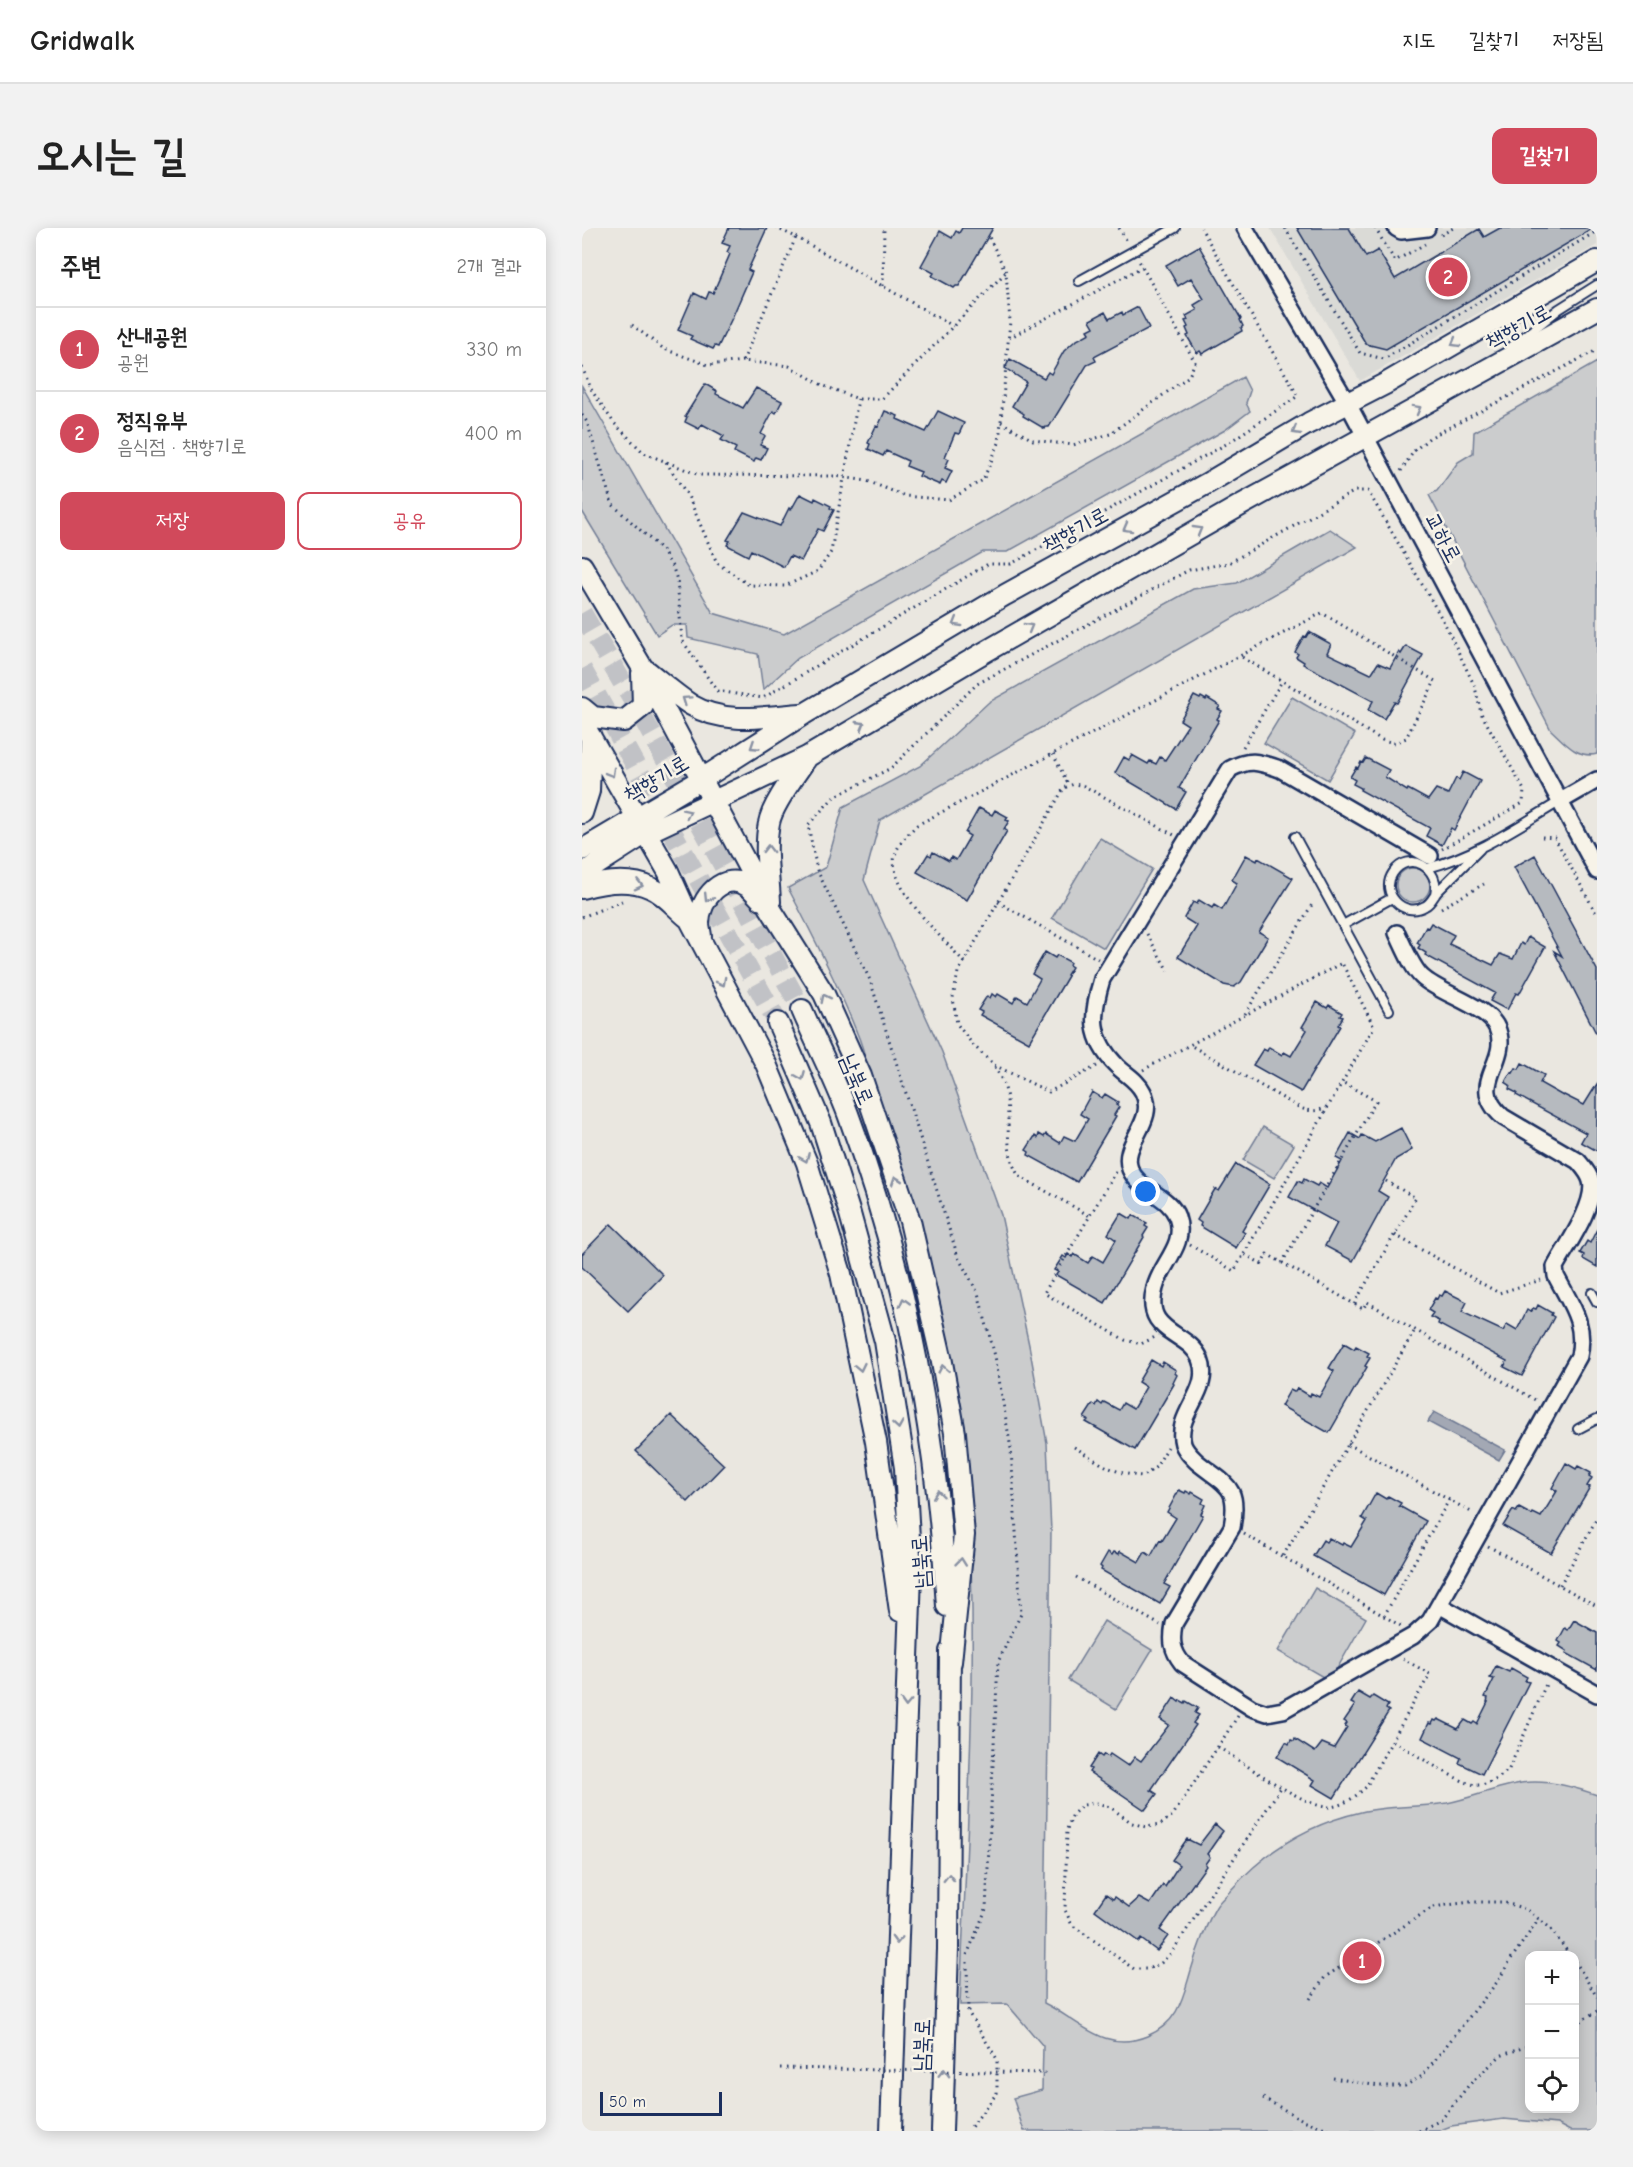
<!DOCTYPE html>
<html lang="ko">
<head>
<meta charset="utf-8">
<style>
  :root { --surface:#fff; --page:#f2f2f2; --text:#222; --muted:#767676; --line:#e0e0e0; --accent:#d1495b }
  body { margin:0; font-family:"Comic Neue","Poor Story",sans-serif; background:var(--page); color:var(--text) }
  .controls { position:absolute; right:18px; bottom:18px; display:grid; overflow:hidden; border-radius:12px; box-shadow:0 3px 15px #0003 }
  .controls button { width:54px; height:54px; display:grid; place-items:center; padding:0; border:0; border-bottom:2px solid var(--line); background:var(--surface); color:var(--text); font:30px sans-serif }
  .scale { position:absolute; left:18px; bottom:15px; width:122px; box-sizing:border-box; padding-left:6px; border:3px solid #1b2f5e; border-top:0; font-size:16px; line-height:21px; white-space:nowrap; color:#1b2f5e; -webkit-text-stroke:4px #f7f3e8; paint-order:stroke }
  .you { position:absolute; left:564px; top:964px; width:21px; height:21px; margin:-15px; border:4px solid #fff; border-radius:50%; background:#1a73e8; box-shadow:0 0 0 9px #1a73e833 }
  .badge { display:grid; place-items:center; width:39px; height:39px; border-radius:50%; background:var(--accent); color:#fff; font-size:20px; font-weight:700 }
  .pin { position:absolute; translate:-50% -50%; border:3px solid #fff; box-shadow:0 2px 6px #0006 }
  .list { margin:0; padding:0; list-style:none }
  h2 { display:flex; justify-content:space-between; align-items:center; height:78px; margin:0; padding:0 24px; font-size:26px }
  h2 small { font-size:20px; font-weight:400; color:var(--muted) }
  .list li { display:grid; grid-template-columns:39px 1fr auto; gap:18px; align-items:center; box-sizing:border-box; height:84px; padding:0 24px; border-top:2px solid var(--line) }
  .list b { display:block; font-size:22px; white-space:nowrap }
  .list p { margin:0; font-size:20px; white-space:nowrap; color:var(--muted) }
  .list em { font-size:20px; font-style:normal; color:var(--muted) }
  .actions { display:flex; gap:12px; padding:18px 24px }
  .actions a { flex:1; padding:14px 0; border:2px solid var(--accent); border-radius:12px; text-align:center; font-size:21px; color:var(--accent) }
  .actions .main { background:var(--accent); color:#fff }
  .icon { flex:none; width:33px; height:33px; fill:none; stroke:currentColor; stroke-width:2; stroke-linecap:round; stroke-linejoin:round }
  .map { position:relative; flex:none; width:1015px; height:1903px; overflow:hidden; border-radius:12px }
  header { display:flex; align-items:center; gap:36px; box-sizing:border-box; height:84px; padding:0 30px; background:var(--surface); border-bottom:2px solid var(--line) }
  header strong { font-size:28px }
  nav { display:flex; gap:33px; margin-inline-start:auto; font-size:21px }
  .intro { display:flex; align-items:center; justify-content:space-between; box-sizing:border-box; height:144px; padding:0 36px }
  h1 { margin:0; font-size:42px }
  .button { padding:15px 27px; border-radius:12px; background:var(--accent); color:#fff; font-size:21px; font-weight:700 }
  main { display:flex; gap:36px; padding:0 36px }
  aside { flex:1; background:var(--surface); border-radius:12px; box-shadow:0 3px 15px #0003 }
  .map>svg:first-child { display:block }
</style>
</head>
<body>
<header>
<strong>Gridwalk</strong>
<nav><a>지도</a><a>길찾기</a><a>저장됨</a></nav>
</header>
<div class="intro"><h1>오시는 길</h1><a class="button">길찾기</a></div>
<main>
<aside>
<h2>주변<small>2개 결과</small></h2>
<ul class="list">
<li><span class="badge">1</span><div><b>산내공원</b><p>공원</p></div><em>330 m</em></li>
<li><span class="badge">2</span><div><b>정직유부</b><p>음식점 · 책향기로</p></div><em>400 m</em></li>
</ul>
<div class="actions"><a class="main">저장</a><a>공유</a></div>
</aside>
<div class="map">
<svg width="1015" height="1903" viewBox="0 0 1015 1903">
  <rect width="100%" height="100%" fill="#eae7e0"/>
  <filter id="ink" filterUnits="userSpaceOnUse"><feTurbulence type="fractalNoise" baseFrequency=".0167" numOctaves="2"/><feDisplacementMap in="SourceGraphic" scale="12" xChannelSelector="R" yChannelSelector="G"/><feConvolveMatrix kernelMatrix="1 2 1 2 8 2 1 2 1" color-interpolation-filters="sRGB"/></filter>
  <g filter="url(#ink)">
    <path fill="#dadad6" d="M688,0H1015V17L778,153Z"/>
    <path fill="#cbcccd" stroke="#737e96" stroke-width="1.5" fill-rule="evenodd" d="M1015,134V526C995,531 982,514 969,502L847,267L855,263L876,234L891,225L892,204Z
      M661,149L668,163L664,175L668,183L643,202L425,324H401L216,430L181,462L176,426L106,410L105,397H90L75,407L0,283V158L131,385L202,406Z
      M748,301L775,319L298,592L282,652L360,824L419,987L447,1117L465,1215L469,1304L462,1775C497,1792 522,1826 565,1808C598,1794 601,1768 610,1739C615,1722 625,1694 634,1679C637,1673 644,1668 649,1662C684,1622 727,1596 779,1584C807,1577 836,1580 865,1575C890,1570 914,1559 939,1555C963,1551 993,1559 1015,1567V1903H988L975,1896L922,1891L869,1898L856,1903H442L431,1870L460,1862L461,1818L425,1776L378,1777C385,1589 400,1399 381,1212C371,1108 343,1014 310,915C304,897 297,879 292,861C286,842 283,823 275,805C255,755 231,707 206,660L244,639L261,579L338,538L407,474L611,361L655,355ZM948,1728H993V1880H948Z
      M710,469L773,506L746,552L682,515Z
      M518,610L570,641L522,720L470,690Z
      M814 657a17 17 0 1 1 34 0a17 17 0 1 1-34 0Z
      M681,899L712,917L692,950L661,932Z
      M733,1360L784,1390L748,1453L696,1423Z
      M522,1393L570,1422L534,1481L486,1452Z"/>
    <path fill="#a3a8b4" stroke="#6d7892" stroke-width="1.5" d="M852,1184L923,1222L917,1232L846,1194Z"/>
    <path fill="#b6babf" stroke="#1b2f5e" stroke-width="1.5" d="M147,0H185L166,42L170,44L150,90L136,119L133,118L131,121L108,111L110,108L96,102L112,65L124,71L127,64L131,65L148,26L145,24L148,18L140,15Z
      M380,0H411L377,58H374L372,60L350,48L352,45L339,38L358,3L370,10L374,3L377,5Z
      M715,0H767L784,29L796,22L813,51L897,1L902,9L918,0H1012L804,121L784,116Z
      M617,18L659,91L658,92L661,98L659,100L660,103L620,126L618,123L615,125L605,108L607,107L604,100L606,99L603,93L606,92L604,88L615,82L612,77L622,71L609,50L596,58L584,37Z
      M556,79L567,100L512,129L514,133L505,137L467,199H464L463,201L441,188L442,186L430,178L444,154L423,140L428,131L462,150L466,144L469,146L482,123L493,113L508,105L506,102L512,99L508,92L523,84L527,91L540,84L541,87Z
      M123,156L135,163L134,166L161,180L174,160L200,173L194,185L191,183L179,206L183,208L178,217L185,220L179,232L174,230L172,234L152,224L154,220L139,212L142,208L120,196L117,201L103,194L105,189L103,188Z
      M303,183L316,188L315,191L344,204L356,183L382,195L377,206L373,205L363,229L367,231L363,240L370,243L364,255L360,253L358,257L337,248L339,244L324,238L326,233L304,223L301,228L286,221L288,216L286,215L294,198L296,199Z
      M218,266L232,273L233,270L249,278L248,280L252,282L241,303L236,301L219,333L208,328L202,339L169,322L166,328L145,317L148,313L145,312L162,284L198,298L207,280L209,282Z
      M727,404L749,416L745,425L789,446L796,435L808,440L817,424L819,426L824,418L841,427L815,475L812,474L802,491L786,482L791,473L721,436L722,434L714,429L716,426L713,424L722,408L724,409Z
      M612,468L618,471L619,469L624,472L625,470L638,478L636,481L640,483L635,491L637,492L597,560L604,564L594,581L533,545L542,529L547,532L550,527L566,536L568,533L574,536L578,529L583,532L606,497L598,492Z
      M784,530L807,542L803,549L825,563L826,561L846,572L854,561L866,566L874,550L877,552L881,544L898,553L872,602L869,600L860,617L844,608L848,600L778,562L779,560L771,556L773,552L768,549L774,539L776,540L779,534L781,535Z
      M397,580L410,587L413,582L426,589L424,592L427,593L422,601L425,603L385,672L335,644L346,626L349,628L351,624L367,633L369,629L374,632L388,608L383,605Z
      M664,627L675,633L676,630L711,650L677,704L686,709L659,754L652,759L642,757L596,729L615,698L602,690L611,674L615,676L617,672L630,680L632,677L640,682L655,655L650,652Z
      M953,627L1015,742V807L972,723L980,728L932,639Z
      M849,695L872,707L867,716L911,737L918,726L931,731L939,715L942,717L946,709L963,719L937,766L934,765L925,782L908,773L913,765L843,727L844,725L836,720L838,717L835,715L844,699L846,700Z
      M463,724L473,730L475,727L488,734L487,737L490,739L485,747L486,748L447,814L398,787L400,784L396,782L405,768L408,770L410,766L414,769L416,766L431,775L435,768L445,774L458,751L450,746Z
      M735,774L745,780L747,777L760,785L758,788L761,789L756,797L758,798L719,864L671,837L681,821L685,823L687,819L700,827L702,824L709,828L725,802L720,799Z
      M940,835L962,847L958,855L981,868L982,867L1002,877L1015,856V923L999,914L1004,905L934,867L935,865L927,861L928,857L923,854L929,844L931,845L934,840L937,841Z
      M510,864L520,870L523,866L536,874L534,877L537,879L532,887L534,888L495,954L446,927L447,924L444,922L453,908L456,910L457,906L462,909L464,906L478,915L482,908L493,913L506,891L498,886Z
      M819,900L830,922L814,931L796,963L806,969L771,1033L743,1018L755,995L707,969L716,953L720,955L722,951L735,958L737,955L745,960L760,933L754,930L768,905L778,911L780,907L793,914Z
      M654,936L688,956L660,1003L663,1005L654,1020L618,998L619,995L615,992L633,961L637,963Z
      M539,985L549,991L551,987L565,995L563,998L566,1000L561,1008L562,1009L523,1075L474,1047L476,1044L472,1042L481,1028L484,1030L486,1026L490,1029L492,1026L506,1035L511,1028L521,1034L534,1012L526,1006Z
      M29,996L81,1047L46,1083L0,1039V1026Z
      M1015,1001V1039L1001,1031L1002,1027L998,1025L1005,1013L1008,1015Z
      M863,1063L885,1074L880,1084L921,1103L925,1096L935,1102L945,1082L948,1084L951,1080L954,1081L956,1077L970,1085L969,1087L972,1089L940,1148L922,1139L925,1133L856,1096L857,1093L848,1089L851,1085L846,1082L853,1070L855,1071L857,1067L860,1068Z
      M762,1115L772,1121L774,1118L787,1125L785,1128L788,1130L783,1138L785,1139L747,1205L699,1178L708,1162L712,1164L715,1160L728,1168L729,1165L737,1169L752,1143L747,1140Z
      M569,1132L579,1138L581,1134L594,1142L593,1145L595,1147L591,1155L592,1156L553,1222L504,1194L506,1192L502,1190L511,1176L514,1178L516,1174L520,1177L522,1174L537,1182L541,1175L551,1181L564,1159L556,1154Z
      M89,1187L142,1237L106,1274L54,1223Z
      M984,1235L994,1241L996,1238L1009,1245L1007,1248L1010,1250L1005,1258L1008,1259L969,1325L921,1298L931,1282L934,1284L937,1280L950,1287L951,1285L959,1289L975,1263L970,1260Z
      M597,1262L603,1265L604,1263L609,1266L610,1264L622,1271L620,1275L623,1277L619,1286L621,1287L582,1356L588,1359L578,1376L519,1342L520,1340L518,1338L526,1324L530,1327L532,1324L537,1326L538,1323L557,1334L563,1324L569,1328L578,1312L580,1313L594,1290L585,1284Z
      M794,1265L804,1271L806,1268L819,1275L817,1278L844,1293L802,1367L731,1328L741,1312L744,1314L747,1310L760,1317L761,1315L769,1319L785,1293L780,1290Z
      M992,1392L1015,1405V1442L984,1425L985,1423L977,1418L979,1415L976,1413L983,1400L986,1402Z
      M914,1438L927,1444L929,1440L945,1449L943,1453L947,1454L900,1546L877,1535L879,1530L840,1510L847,1495L850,1496L852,1492L854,1493L856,1491L876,1501L883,1492L890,1496L892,1494L895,1496L906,1474H905L906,1470L903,1469L912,1451L908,1450Z
      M776,1464L788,1471L791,1468L806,1477L804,1481L807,1483L752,1570L730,1557L733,1552L695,1529L704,1514L707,1516L709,1512L712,1513L713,1511L733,1524L740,1515L752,1520L765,1499L763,1498L765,1495L762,1493L773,1477L769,1475Z
      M592,1470L597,1474L598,1472L603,1475L604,1473L616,1480L613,1485L617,1487L611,1495L614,1497L569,1562L575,1566L563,1582L507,1544L509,1541L507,1540L516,1526L520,1529L522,1526L526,1529L528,1526L546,1538L553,1529L559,1533L587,1497L578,1491Z
      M633,1596L641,1603L625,1626L628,1629L623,1636L624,1638L578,1702L586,1708L575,1723L559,1711L557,1714L513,1682L524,1666L531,1671L533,1669L547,1679L557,1670L568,1676L581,1657L583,1659L597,1637L590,1632L605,1611L617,1617Z"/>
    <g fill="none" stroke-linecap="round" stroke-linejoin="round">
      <path stroke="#c1c2c6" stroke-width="20" stroke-dasharray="20 10" stroke-linecap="butt" d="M0,385L57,483L220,782
        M0,441L196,795"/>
      <g stroke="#1b2f5e" stroke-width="12">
        <path id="lane" d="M497,53L593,0
          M928,120L977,81L1015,57
          M713,609L807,782
          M846,640C894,627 935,599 977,574
          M853,667C859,640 827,621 811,645C797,665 822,691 843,678C849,675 851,669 855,664C869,650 884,635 898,621
          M761,697L810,670
          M1010,1065L1015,1074
          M996,1201L1015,1191"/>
      </g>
      <g stroke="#1b2f5e" stroke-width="20">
        <path id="street" d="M663,0L765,174L1015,643
          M814,0L819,3L845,0
          M977,574L1015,552
          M815,705C821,717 830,740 840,749C858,766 906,778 915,800C930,834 883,856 921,889L996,933C1001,939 1007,945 1009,953C1015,975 984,1019 973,1039L974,1048C989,1077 1004,1095 997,1128L848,1393L831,1408L701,1482L685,1485L670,1480L600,1435C590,1422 589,1413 592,1396L650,1299C658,1257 643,1257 615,1234C610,1229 603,1223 601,1216C592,1185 631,1163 618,1131C607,1103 560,1106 573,1060C579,1035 605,1017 595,989C587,967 557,963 548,941C538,915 576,894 561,864C555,852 544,847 535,838C507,810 509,787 520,751L648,541C668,530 677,534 698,541L848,628
          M857,1377L1015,1466"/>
      </g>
      <g stroke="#1b2f5e" stroke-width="24">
        <path id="secondary" d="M0,338L60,439L188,680L242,766L279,848L328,993L359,1129L373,1205L382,1307L369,1434
          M65,443C79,454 94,467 109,477C143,497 182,489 219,486
          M0,480L11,489L42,493L61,478L60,445
          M0,494L86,643L108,692L184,836L225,935L259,1046L294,1214L318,1383
          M0,585L7,563L9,509
          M0,622L120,551L222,486L423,367L624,256L727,195L803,156L1015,33
          M0,646L64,605L225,529L396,428L659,277L1015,81
          M0,660C21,654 48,650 69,660C82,665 94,680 105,689
          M188,674C187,649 182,620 187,595C190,577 213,547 224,531
          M119,709C119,705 117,699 117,695C117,671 142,641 167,659C171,662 176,668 180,672
          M220,782C235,817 253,851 266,886C325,1044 355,1211 365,1378
          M196,795L239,895L268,986L303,1113L323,1240L329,1346L309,1903
          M360,1903L366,1721L368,1423"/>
      </g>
      <path stroke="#1b2f5e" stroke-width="3" stroke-dasharray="1.5 4.5" stroke-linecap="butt" d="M537,0L546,15
        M703,0L778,125L802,131L1015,3
        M793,0L813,33L843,16
        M859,7L871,0
        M214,9L371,98
        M301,58L302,0
        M50,97L82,121L126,137L161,133L207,138L240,157L276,171H300L424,44
        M427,110L560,39
        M161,133L214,9L194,0
        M0,139L10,163L32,195L62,225L117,247L253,248L285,253L323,268L367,272L401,252L417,215L428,93L424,44L406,7
        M0,187L5,194L30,276L80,322L91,340L95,352L100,412L135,463L181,470L406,336H429L646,215L716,168L619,0
        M419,194L451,212L491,217L528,206L607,148L613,134L556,31
        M84,234L106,268L135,335L167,357L203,358L236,343L249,324L276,171
        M819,243L832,223L847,210L1015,122
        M661,519L700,453
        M471,526L487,558
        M960,609L973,610L1015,687
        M416,674L516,731
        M859,680L902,656
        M0,689L40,673
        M565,706L586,743
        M382,734C361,710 305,660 313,627C317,614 326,606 335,597L740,385L853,453L824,510L813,515L800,512L658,428
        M663,786L731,675
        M515,838L467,864L412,837L391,817L375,796L371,770L376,744L482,560L492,556L502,558L592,607
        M413,839C417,847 423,856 424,865C429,892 421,924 437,948L508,988
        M561,842L760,735L792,799L747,877C737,884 730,884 718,880L608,817
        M534,944L462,1065L543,1112L559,1116L573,1109
        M813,1007L917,1065L959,1052
        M608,1017L652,1043L662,1026L680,1036L685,1026L781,1081L785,1074L955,1173
        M662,1026L746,879
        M700,1035L794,873L760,854
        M772,1076L834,970L802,952
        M766,1216L891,1285
        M492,1219C517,1234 532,1247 562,1248L574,1239L586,1219
        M662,1306L819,1398
        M906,1318L1015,1378
        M701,1328L833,1102
        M494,1349L578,1397
        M978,1357L1015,1290
        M802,1388L867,1272
        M656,1488L591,1587L578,1597L564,1599L550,1595L528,1579L515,1575L501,1577L491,1586L485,1601L483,1682L490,1697L552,1741H566L579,1735L590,1724L700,1558
        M811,1513C829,1523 876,1555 894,1557C906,1558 919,1549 927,1541L965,1454
        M636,1519C657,1532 726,1581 747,1579C762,1578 774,1568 784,1559L848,1446L821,1431
        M385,1727L404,1681L416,1434L439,1386L429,1221L413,1128L396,1065L376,1029L288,752L235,642L226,597L252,569L309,540L395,456L607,342L647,335L773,263H786L863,396L893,459L899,485L942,562L941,575L860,621
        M993,1733L1015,1769
        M385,1734L386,1784L415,1831V1865L389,1899V1903
        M728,1771L743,1749L851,1679L888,1674H920L944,1681L967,1699L989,1728
        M993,1796L1015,1783
        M751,1850L797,1858H823L840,1848L916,1753L929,1731L957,1691
        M681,1870L721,1892L752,1903
        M837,1903L859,1892L887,1857L918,1828L948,1817"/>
      <use href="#lane" stroke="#f7f3e8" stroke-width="8"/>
      <use href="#street" stroke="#f7f3e8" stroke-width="15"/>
      <use href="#secondary" stroke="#f7f3e8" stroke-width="20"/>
      <path stroke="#1b2f5e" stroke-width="3" stroke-dasharray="1.5 4.5" stroke-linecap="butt" d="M198,1840L464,1845"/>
    </g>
    <defs><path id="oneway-chevron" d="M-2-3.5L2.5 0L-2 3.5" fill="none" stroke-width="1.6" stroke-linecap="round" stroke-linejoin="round" transform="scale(1.5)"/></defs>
    <g stroke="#8991a3">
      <use href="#oneway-chevron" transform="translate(873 115) rotate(150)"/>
      <use href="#oneway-chevron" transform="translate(835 181) rotate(-29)"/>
      <use href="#oneway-chevron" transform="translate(714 203) rotate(149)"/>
      <use href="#oneway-chevron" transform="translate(545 300) rotate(151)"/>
      <use href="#oneway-chevron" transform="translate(616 302) rotate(-30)"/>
      <use href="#oneway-chevron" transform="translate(375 395) rotate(149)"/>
      <use href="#oneway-chevron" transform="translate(447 399) rotate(-30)"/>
      <use href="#oneway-chevron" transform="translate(104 472) rotate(-145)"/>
      <use href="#oneway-chevron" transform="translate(279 497) rotate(-31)"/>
      <use href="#oneway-chevron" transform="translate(172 518) rotate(147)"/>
      <use href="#oneway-chevron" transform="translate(29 545) rotate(60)"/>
      <use href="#oneway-chevron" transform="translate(105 585) rotate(-26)"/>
      <use href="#oneway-chevron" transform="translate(186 621) rotate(-90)"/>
      <use href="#oneway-chevron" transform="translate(57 657) rotate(14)"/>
      <use href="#oneway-chevron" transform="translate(126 670) rotate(122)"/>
      <use href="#oneway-chevron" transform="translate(140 754) rotate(62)"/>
      <use href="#oneway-chevron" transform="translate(243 770) rotate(-117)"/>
      <use href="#oneway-chevron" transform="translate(219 848) rotate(67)"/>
      <use href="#oneway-chevron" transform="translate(223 930) rotate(68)"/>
      <use href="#oneway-chevron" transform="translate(314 952) rotate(-109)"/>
      <use href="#oneway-chevron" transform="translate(322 1074) rotate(-105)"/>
      <use href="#oneway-chevron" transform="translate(278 1139) rotate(78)"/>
      <use href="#oneway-chevron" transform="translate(361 1141) rotate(-101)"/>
      <use href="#oneway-chevron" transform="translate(316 1197) rotate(81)"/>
      <use href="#oneway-chevron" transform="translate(356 1266) rotate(-97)"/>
      <use href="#oneway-chevron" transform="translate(379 1334) rotate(-84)"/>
      <use href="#oneway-chevron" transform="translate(324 1475) rotate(92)"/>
      <use href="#oneway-chevron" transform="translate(367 1650) rotate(-89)"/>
      <use href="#oneway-chevron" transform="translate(315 1712) rotate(92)"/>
      <use href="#oneway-chevron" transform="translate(362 1845) rotate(-88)"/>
    </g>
  </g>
  <g text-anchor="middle" stroke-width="5" stroke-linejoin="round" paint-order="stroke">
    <g font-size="22" fill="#1b2f5e" stroke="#f7f3e8">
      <text transform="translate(936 98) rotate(-29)" y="8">책향기로</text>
      <text transform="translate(493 301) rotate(-29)" y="8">책향기로</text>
      <text transform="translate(862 309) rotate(62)" y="8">교하로</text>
      <text transform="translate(74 550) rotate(-31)" y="8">책향기로</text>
      <text transform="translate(276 851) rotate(67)" y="8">남북로</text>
      <text transform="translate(338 1334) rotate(-94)" y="8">남북로</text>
      <text transform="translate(339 1817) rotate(-88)" y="8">남북로</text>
    </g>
  </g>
</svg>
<div class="controls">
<button>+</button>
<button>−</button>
<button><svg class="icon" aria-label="locate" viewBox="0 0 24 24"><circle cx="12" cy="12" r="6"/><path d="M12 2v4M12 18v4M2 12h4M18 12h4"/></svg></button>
</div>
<div class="scale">50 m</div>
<div class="you"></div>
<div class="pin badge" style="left:780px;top:1733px">1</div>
<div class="pin badge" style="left:866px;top:49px">2</div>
</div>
</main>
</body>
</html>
